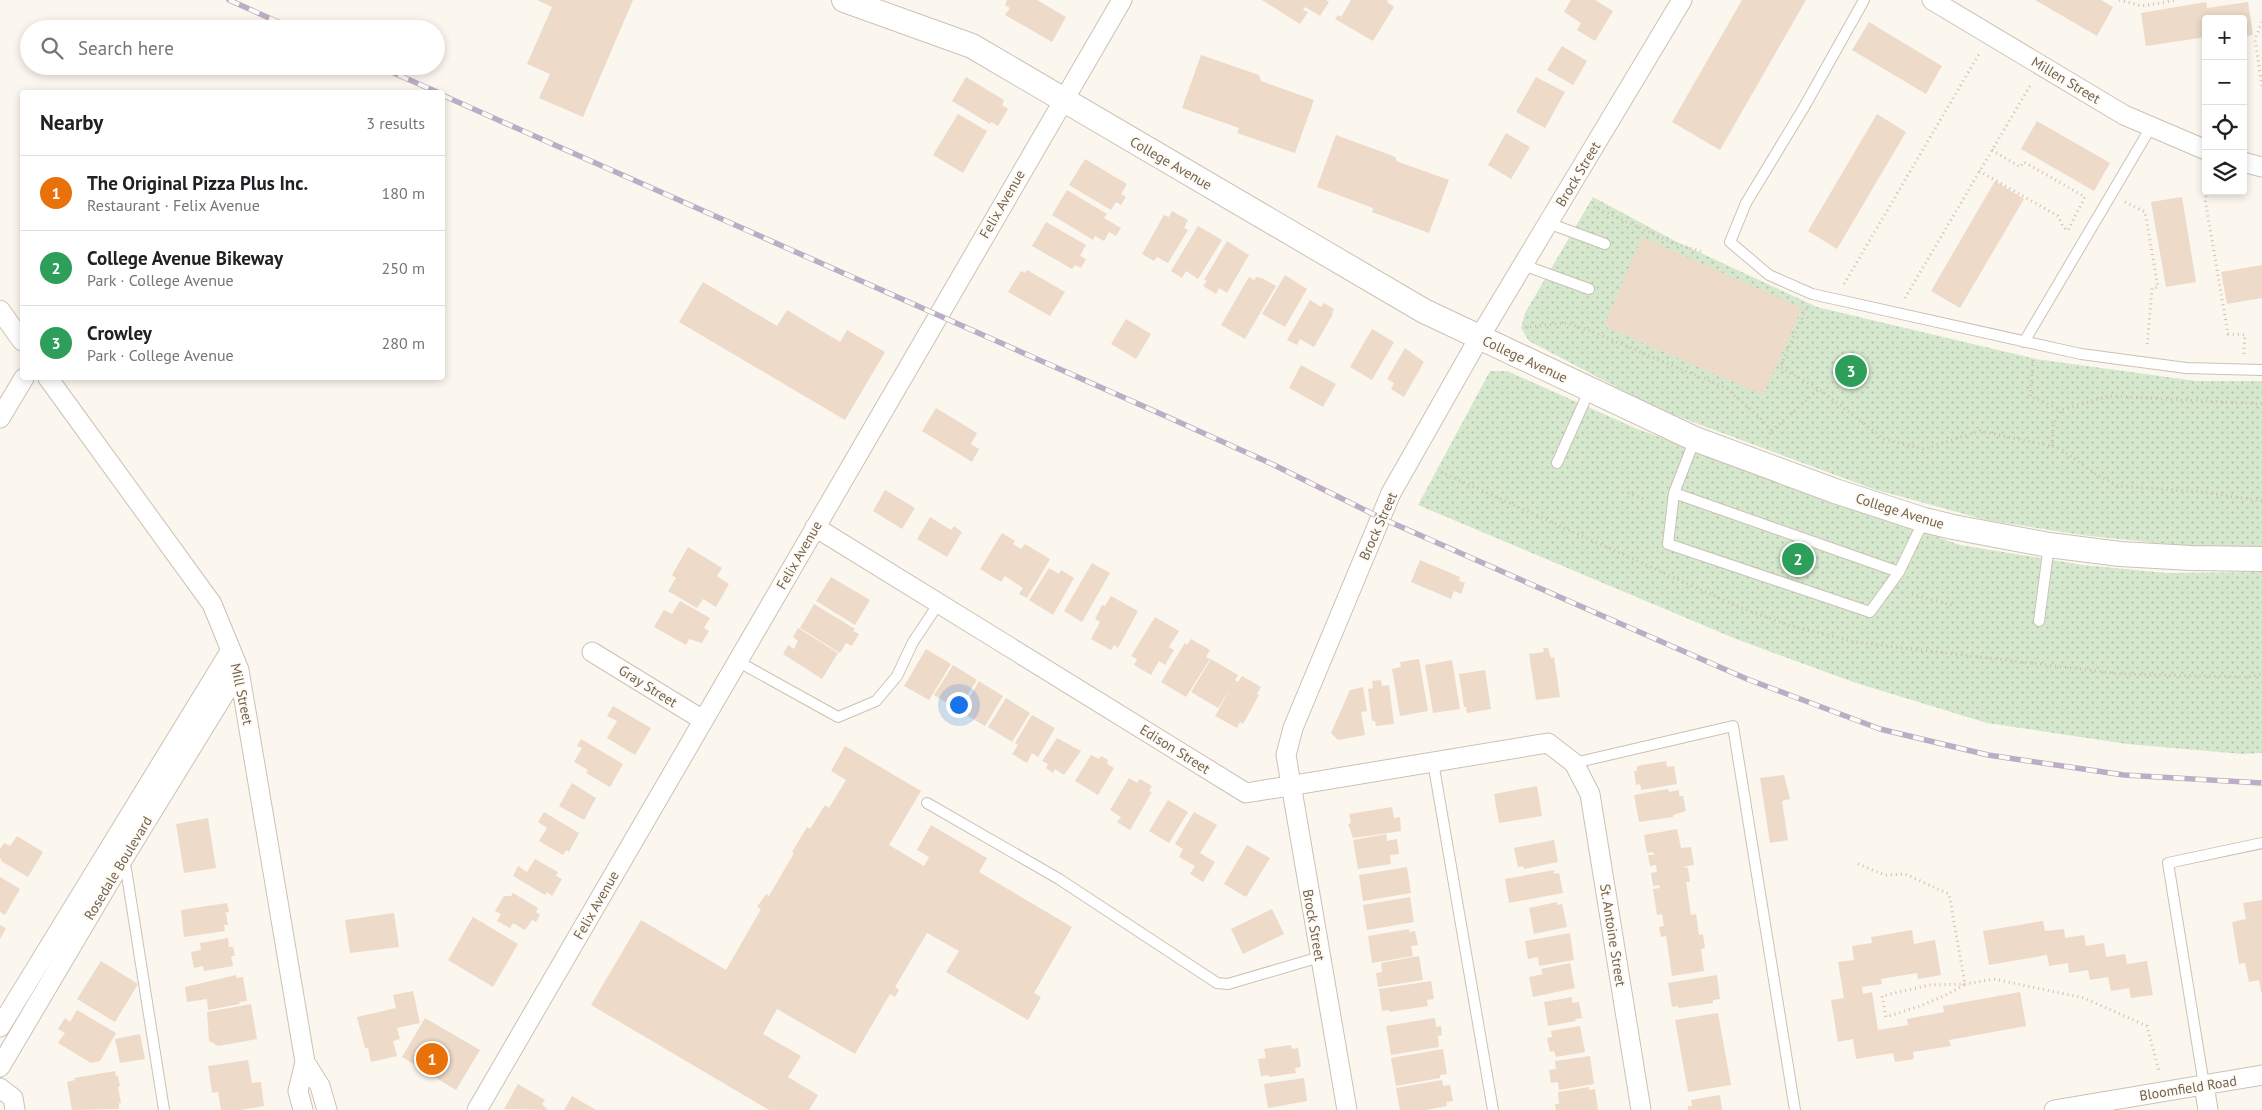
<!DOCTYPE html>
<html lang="en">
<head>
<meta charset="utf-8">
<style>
  :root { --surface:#fff; --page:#f2f2f2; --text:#202124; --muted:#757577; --line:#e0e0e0; --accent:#2563eb }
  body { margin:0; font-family:"PT Sans",sans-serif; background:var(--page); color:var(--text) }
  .controls { position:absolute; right:15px; top:15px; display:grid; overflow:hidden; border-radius:5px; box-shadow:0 2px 8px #0003 }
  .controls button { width:45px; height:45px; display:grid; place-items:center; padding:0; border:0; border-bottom:1px solid var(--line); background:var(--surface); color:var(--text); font:25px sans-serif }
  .you { position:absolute; left:958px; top:704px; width:18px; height:18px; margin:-12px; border:4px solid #fff; border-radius:50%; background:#1a73e8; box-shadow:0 0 0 8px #1a73e833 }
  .badge { display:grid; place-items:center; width:32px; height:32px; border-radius:50%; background:var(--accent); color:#fff; font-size:16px; font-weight:700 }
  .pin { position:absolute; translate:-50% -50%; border:2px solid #fff; box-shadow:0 1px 5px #0006 }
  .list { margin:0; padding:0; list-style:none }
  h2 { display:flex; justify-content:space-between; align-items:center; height:65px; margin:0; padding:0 20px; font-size:21px }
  h2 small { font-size:16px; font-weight:400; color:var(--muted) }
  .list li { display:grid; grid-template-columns:32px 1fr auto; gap:15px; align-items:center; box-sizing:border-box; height:75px; padding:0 20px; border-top:1px solid var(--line) }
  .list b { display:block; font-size:19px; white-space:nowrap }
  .list p { margin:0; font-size:16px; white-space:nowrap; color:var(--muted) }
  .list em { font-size:16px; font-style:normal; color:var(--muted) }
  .icon { flex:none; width:28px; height:28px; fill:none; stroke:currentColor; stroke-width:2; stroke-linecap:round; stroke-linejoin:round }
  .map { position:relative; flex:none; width:2262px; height:1110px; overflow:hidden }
  .search { position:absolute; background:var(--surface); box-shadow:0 2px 8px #0003; left:20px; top:20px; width:425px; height:55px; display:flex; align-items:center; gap:12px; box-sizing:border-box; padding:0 18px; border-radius:28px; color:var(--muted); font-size:19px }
  .panel { position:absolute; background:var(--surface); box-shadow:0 2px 8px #0003; left:20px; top:90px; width:425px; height:290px; border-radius:5px }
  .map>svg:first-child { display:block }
</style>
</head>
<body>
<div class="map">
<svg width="2262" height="1110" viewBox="0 0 2262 1110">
  <defs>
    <pattern id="park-dots" width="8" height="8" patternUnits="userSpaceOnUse" patternTransform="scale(1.25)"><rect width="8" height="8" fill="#d5e8cd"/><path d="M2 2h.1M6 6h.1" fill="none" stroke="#b1bfa9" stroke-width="1.8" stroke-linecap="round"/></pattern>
  </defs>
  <rect width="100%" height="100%" fill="#fbf7ee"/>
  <path fill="url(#park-dots)" d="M1593,197L1675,241L1817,307L2036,359L2196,381H2262V546L2195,547L2081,535L1986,520L1873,489L1658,409L1529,341L1521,328L1525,313Z
    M1490,371H1507L1635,428L1960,545L2083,565L2167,573L2262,572V753L2242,754L2127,744L1987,723L1856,683L1736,639L1418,505Z"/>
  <path fill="#eddac8" d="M537,0H633L583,117L539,98L550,74L527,64L552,7Z
    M1007,0H1037L1066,17L1052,42L1005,15L1010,8L1005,5Z
    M1262,0H1326L1329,2L1320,16L1305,7L1303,10L1308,12L1300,24Z
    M1351,0H1388L1387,2L1394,7L1373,41L1335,19L1338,15L1341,17Z
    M1571,0H1595L1613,11L1595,41L1577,30L1581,23L1564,12Z
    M1742,0H1806L1720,150L1672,122Z
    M2035,0H2101L2113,7L2097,36Z
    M2206,2L2207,8L2248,2L2253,35L2243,37V19H2206V37L2146,46L2141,13Z
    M1869,22L1942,66L1926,94L1852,50Z
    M1562,46L1587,61L1573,85L1547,70Z
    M1201,55L1259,75L1261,81L1314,100L1295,153L1237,133L1239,128L1182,108Z
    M966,77L1004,100L1002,105L1008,109L998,126L991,122L990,124L952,101Z
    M1536,77L1565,92L1545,128L1516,112Z
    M958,114L987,131L963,173L933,155Z
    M1877,114L1906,132L1837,249L1808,231Z
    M2037,121L2110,163L2094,191L2021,149Z
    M1506,133L1530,147L1511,179L1488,165Z
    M1336,135L1393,156L1396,158V161L1449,180L1429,233L1372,212L1373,208L1317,187Z
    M1085,159L1127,184L1121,194L1126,197L1121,205L1116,202L1111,210L1069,185Z
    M1995,181L2024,199L1960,308L1931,291Z
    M1067,190L1107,214L1104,218L1121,228L1116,236L1109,232L1104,241L1095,236L1093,240L1052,215Z
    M2182,197L2196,282L2166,287L2151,202Z
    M1172,211L1188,220L1184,228L1188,230L1168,263L1157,257L1154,261L1142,254L1164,215L1169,217Z
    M1046,222L1086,245L1080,256L1086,259L1081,268L1075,265L1072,269L1032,246Z
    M1198,226L1222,240L1198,279L1186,271L1182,278L1171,271Z
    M1642,237L1802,308L1763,395L1604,326Z
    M1227,241L1249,255L1227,293L1219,288L1216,294L1203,286L1207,281L1204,280Z
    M2262,265V298L2227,304L2221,272Z
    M1027,270L1065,292L1050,316L1008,292L1021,271L1025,273Z
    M1285,275L1307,289L1285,327L1262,314Z
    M1249,277L1254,280L1256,277L1262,278L1276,286L1245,339L1221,325Z
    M703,282L777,326L787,310L840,342L847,330L885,352L845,420L679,322Z
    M1310,300L1321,307L1324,303L1334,309L1332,313L1333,314L1314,347L1300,339L1297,345L1287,340Z
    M1126,319L1151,334L1136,359L1111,344Z
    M1372,329L1394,342L1372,380L1350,367Z
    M1405,348L1424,362L1404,397L1391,389L1394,383L1387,379Z
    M1301,365L1336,384L1323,407L1289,388Z
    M936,408L977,433L971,444L979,449L972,462L922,431Z
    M885,490L915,508L902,529L873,511Z
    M930,517L951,530L954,526L962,532L947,557L917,539Z
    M1002,533L1015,541L1013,544L1021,549L1025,544L1050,559L1027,598L1019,594L1023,588L1005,576L1001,582L980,569Z
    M688,547L722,568L717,576L729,584L716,607L703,599L697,608L668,591L676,578L672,575Z
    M1420,560L1460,577L1459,581L1465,583L1461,594L1454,591L1451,599L1411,582Z
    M1092,563L1110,573L1082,622L1064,611Z
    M1049,568L1059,574L1061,570L1074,578L1053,615L1029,600Z
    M831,577L870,600L855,625L816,601Z
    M1111,596L1138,611L1118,648L1114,645L1111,650L1091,639L1100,622L1095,619L1102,605L1105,606Z
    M680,601L710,618L704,628L709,631L702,643L689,639L686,645L654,627L664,610L672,614Z
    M814,604L855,629L853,631L859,634L852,646L846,643L840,653L800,628Z
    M1155,617L1179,631L1169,647L1174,650L1165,665L1159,661L1151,675L1134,665L1137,659L1131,656Z
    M798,628L838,653L822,679L783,654L788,645L794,649L798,641L793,637Z
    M1191,639L1210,650L1206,657L1210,659L1186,697L1161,682L1185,643L1187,645Z
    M1543,648H1548L1551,658L1554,657L1560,697L1536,700L1529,654L1544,652Z
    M926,649L951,664L929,700L904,686Z
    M1211,659L1238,675L1235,680L1238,682L1242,676L1261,687L1257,694L1259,695L1243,724L1240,722L1237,728L1215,716L1230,689L1218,708L1191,692Z
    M1419,659L1428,711L1400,716L1392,669L1401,667L1400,662Z
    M1452,660L1460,709L1433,713L1425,665Z
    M953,665L977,680L958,710L934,695Z
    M1485,670L1491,709L1467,713L1466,707H1464L1459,674Z
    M1381,680L1382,686L1389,685L1394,724L1376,726L1375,721H1372L1368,689L1373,688L1372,681Z
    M979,681L1003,696L985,726L961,712Z
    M1363,687L1367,711L1361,712L1365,735L1338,740L1331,733L1350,690Z
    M1006,698L1030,713L1012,742L988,727Z
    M613,706L651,728L635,755L607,738L617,721L607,716Z
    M1032,715L1055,728L1038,757L1032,753L1027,763L1012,754L1018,745L1015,743Z
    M1057,738L1081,751L1064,775L1055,769L1053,773L1046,768L1048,764L1042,761Z
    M581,739L623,764L610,787L586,773L588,770L574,762L582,748L577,746Z
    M845,746L921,791L889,845L924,866L929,857L917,850L931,825L987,858L979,872L1072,927L1034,993L1041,997L1028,1020L946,972L959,951L927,933L895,987L899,990L895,997L890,994L855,1054L777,1009L763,1034L801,1056L788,1077L818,1095L809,1110H769L591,1005L641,920L726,970L761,909L757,907L766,894L769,896L794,853L792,852L807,827L810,829L825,805L829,808L846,780L831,771Z
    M1091,755L1099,759L1101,756L1108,760L1107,764L1114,768L1098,795L1075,781Z
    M1666,761L1667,767L1674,766L1677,784L1641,790L1640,784L1636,785L1634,771H1637V766Z
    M1784,775L1790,799L1782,801L1788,840L1770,843L1760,778Z
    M1129,778L1137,783L1140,779L1152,786L1149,791L1152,792L1130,830L1117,822L1121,817L1110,810Z
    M572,783L596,798L584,820L559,806Z
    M1537,786L1542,816L1499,823L1494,794Z
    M1668,789L1669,792L1679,790V796H1683L1686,811L1673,815V817L1639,822L1634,795Z
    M1168,800L1188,812L1169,843L1149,831Z
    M1392,807L1394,818L1400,817L1401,831L1353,838L1348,824L1351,823L1349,814Z
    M544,812L579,833L569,852L566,850L563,855L539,841L547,828L538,822Z
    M1194,812L1217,825L1200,853L1215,862L1203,882L1190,874L1195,866L1179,857L1183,849L1175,844Z
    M208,818L216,868L184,873L176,824Z
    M1677,829L1681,848L1691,847L1694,865L1683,867L1688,868L1690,882H1686L1691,915L1696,914L1699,935L1703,934L1705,948L1701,949L1704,971L1672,976L1666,936L1661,937L1659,927L1664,926L1662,914L1657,915L1653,889L1660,888L1659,885L1653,886L1651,873L1657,872L1656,865L1650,866L1648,855H1654L1653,852L1647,853L1644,835Z
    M1386,834L1387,841L1397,839L1399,854L1390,855L1391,864L1358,869L1353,840Z
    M17,836L43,852L28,877L1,861L2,859L0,858V849L4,843L10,846Z
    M1554,840L1558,862L1524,869L1523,866L1518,867L1514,848Z
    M1247,845L1270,858L1246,897L1224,884Z
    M535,859L558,872L556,876L562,879L552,896L547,892L545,895L513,876L518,866L527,872Z
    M1407,867L1411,893L1363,901L1359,875Z
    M1554,870V874L1559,873L1563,893L1509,903L1505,879Z
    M0,877L20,889L5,915L0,912Z
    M513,893L538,908L536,912L540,915L536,922L532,920L525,930L513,923L510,928L497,921L501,914L495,911L504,896H511Z
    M1410,897L1414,922L1367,930L1363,905Z
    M2262,900V992H2261L2259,980L2249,982L2245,963L2239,964L2232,922L2246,919L2243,903Z
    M1557,902V905L1562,904L1567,927L1534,934L1529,908Z
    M227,903L229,912L224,913L226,914L228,925H224L225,931L184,937L181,910Z
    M1272,909L1284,934L1243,954L1231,929Z
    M394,913L399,947L350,953L345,920Z
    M473,917L518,944L493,987L448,960Z
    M2043,921L2045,931L2064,929L2065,938L2084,935L2086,946L2104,943L2106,957L2125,954L2127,964L2147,961L2153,995L2131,998L2129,988L2111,991L2108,977L2090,980L2088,970L2069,973L2068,963L2049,966L2047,955L1989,965L1983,931Z
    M0,925L6,928L0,939Z
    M1409,929V932L1415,931L1418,945L1411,946L1413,956L1372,963L1368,936Z
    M1912,930L1914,944L1935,940L1941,975L1918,979L1917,973L1881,979L1882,984L1862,987L1863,994L1872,992L1878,1030L1908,1025L1907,1019L1944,1012L1943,1006L2020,992L2026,1026L1949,1040L1951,1046L1913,1052L1914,1059L1895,1062L1893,1053L1856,1059L1853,1039L1838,1042L1831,1000L1844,998L1838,962L1854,960L1852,946L1872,943L1871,937Z
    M1570,933L1574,960L1539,966L1538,957L1528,959L1525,941Z
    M228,938L229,947H233L235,956H231L233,966L204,971L203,966L194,968L191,952L201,950L200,943Z
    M1419,956L1423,980L1378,987L1376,973L1382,972L1381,963Z
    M101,961L138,984L115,1022L77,999Z
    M1570,963L1575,988L1533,997L1529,977L1543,974L1541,969Z
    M236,975V978L243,977L247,1001L239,1002L240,1004L208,1010L207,999L187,1002L185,987Z
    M1717,975L1720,999L1713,1000V1003L1679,1008L1678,1006L1672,1007L1668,983Z
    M1431,981L1434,999L1427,1000L1428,1006L1389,1012V1010L1382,1011L1379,989Z
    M413,991L420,1023L397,1028L400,1039L393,1041L397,1056L371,1062L368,1048H365L357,1017L396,1008L393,995Z
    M1572,997V1003L1579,1002L1582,1018L1575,1019L1576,1021L1548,1026L1544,1002Z
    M251,1004L257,1039L218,1046L209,1041L207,1012Z
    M77,1010L116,1033L100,1061L91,1063L58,1043L65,1033L58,1029L65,1018L70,1022Z
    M1718,1013L1731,1085L1688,1092L1675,1020Z
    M425,1018L480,1050L456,1090L402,1057Z
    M1435,1018L1436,1027L1441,1026L1442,1035L1438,1036L1439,1047L1391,1055L1386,1026Z
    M1580,1026L1585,1052L1556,1057L1554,1051L1550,1052L1547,1038L1552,1037L1551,1031Z
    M140,1034L145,1059L120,1063L115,1039Z
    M1291,1045L1292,1049L1298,1048L1301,1067L1295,1068L1296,1073L1269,1077V1075L1261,1076L1258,1059L1266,1058L1264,1049Z
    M1443,1049L1447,1074L1440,1075V1078L1396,1086L1391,1058Z
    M1590,1056L1594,1084L1559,1090L1558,1082L1551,1083L1549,1070L1556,1069L1555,1061Z
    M248,1060L252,1083L261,1082L264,1106L241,1110H221L218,1092L212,1093L208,1066Z
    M115,1071L116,1076H118L120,1086L118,1087L121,1103H119V1109L72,1110L67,1082L75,1080L74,1078Z
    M1304,1078L1307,1101L1268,1108L1264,1084Z
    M1442,1080L1443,1086L1450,1085L1453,1101L1446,1102L1447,1106L1426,1110H1400L1396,1088Z
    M518,1084L545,1100L542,1104L548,1110L504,1109Z
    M1589,1087V1090L1595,1089L1598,1110H1556L1555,1104H1559L1558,1092Z
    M1720,1095L1722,1110H1688V1106H1692L1691,1100Z
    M572,1096L596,1110H564Z"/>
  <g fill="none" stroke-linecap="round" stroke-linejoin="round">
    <g stroke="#cdc1b4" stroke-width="12">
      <path id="service" d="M1864,0L1803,109L1746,203L1730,242L1769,275L1812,294L2081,354L2186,368L2262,370
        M1548,223L1605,244
        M1523,265L1589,289
        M2024,342L2151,127
        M1695,439L1674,493L1899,572L1924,520
        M1557,463L1590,389
        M1674,493L1668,544L1870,612L1899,572
        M2039,621L2049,545
        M737,661L838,717L876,701L897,676L913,642L939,603
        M1433,762L1493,1110
        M1574,763L1733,726L1795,1110
        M927,803L1059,879L1217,983L1228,984L1320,957
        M119,863L126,869L164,1110
        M2204,1085L2168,863L2262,843"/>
    </g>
    <g stroke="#cdc1b4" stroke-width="21">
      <path id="minor" d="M1932,0L2124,115L2206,150
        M2243,162L2262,167
        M0,310L22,341
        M48,378L212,604L239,670L305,1062L320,1086L327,1110
        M0,418L24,378
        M815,527L1246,793L1548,743L1574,763L1590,794L1641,1110
        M592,652L703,720
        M0,1027L231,650
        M0,1067L120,864L239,670
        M2204,1085L2208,1110
        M0,1088L13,1098L15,1110
        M303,1110L298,1091L305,1062
        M477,1110L1122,0
        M1347,1110L1286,755L1293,728L1391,493L1479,338L1682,0
        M2054,1110L2262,1075"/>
    </g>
    <g stroke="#cdc1b4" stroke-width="26">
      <path id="tertiary" d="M844,0L972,46L1424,311L1695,439L1835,491L1924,520L1953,527L2049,545L2120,554L2191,558L2262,559"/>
    </g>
    <path stroke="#d3beab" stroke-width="3" stroke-dasharray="1 4" stroke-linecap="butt" d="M2119,0L2142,6L2177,0
      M2262,22L2255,39L2262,87
      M1992,150L2020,167L2024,162L2085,197L2068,230
      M1979,171L2058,216L2064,228L2068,231
      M2207,191L2205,199L2228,334L2245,335L2244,354
      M2125,202L2145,212L2158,287L2152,288L2147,348
      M1594,207L1673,243L1703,252
      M1844,284L1979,54
      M1905,298L2031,84
      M1806,309L1780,367L1819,389L1884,439L1924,449L1980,431L2052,446L2062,450L2097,475L2118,486L2203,492L2262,501
      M1525,327L1566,323L1588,330L1726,388L1758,416L1772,431L1766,439L1763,438
      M2033,360L2030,396L2061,410
      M1772,431L1819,389
      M2052,446L2053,425L2061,410L2109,396L2262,404
      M1441,472L1741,608L1791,626L1855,642L2121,674L2248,677L2262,674
      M1628,493L1644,499
      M1912,594L1955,606
      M1858,864L1885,875L1905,874L1949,894L1965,984C1941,1000 1914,1008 1886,1017L1882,996L1929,985L1965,984L1994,979L2084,998L2147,1026L2159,1071"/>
    <use href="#service" stroke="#fff" stroke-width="10"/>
    <use href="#minor" stroke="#fff" stroke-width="19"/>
    <use href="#tertiary" stroke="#fff" stroke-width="24"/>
    <g stroke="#bcacc5" stroke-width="5.5">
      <path id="rail" d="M229,0L294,29
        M378,66L437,92
        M442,95L1161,414L1274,465L1381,518L1596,613L1747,679L1880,729L1988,755L2124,775L2262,783"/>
    </g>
    <use href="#rail" stroke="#fefbf4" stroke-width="4" stroke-dasharray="11" stroke-linecap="butt"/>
  </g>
  <g text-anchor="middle" stroke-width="4" stroke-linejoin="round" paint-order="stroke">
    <g font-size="14" fill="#746252" stroke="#fefbf4">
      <text transform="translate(2066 80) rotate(31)" y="5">Millen Street</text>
      <text transform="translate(1171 163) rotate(30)" y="5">College Avenue</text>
      <text transform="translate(1578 174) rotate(-59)" y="5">Brock Street</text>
      <text transform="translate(1002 204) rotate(-60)" y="5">Felix Avenue</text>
      <text transform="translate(1525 359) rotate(25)" y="5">College Avenue</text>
      <text transform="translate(1900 511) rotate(17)" y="5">College Avenue</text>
      <text transform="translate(1378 526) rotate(-66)" y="5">Brock Street</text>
      <text transform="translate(799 555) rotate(-60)" y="5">Felix Avenue</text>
      <text transform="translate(648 686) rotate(32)" y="5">Gray Street</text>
      <text transform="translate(242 694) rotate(78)" y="5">Mill Street</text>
      <text transform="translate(1175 749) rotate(32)" y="5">Edison Street</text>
      <text transform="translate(118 868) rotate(-59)" y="5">Rosedale Boulevard</text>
      <text transform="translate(596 905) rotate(-60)" y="5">Felix Avenue</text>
      <text transform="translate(1314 925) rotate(80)" y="5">Brock Street</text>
      <text transform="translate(1613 935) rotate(81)" y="5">St. Antoine Street</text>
      <text transform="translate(2188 1088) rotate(-9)" y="5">Bloomfield Road</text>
    </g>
  </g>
</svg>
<div class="controls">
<button>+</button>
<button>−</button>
<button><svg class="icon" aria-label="locate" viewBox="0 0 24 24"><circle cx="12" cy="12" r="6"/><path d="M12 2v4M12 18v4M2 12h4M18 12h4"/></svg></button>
<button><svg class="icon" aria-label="layers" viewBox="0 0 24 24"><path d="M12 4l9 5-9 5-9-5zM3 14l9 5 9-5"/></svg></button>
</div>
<div class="you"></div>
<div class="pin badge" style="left:432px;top:1059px;background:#e8710a">1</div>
<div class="pin badge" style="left:1798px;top:559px;background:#2e9e5b">2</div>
<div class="pin badge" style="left:1851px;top:371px;background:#2e9e5b">3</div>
<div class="search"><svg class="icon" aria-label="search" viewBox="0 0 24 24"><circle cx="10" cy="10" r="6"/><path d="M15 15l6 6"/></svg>Search here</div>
<section class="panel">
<h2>Nearby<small>3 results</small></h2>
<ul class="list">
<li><span class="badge" style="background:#e8710a">1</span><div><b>The Original Pizza Plus Inc.</b><p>Restaurant · Felix Avenue</p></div><em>180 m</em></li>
<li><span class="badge" style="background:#2e9e5b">2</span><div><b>College Avenue Bikeway</b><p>Park · College Avenue</p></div><em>250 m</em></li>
<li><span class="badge" style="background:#2e9e5b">3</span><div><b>Crowley</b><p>Park · College Avenue</p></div><em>280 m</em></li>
</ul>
</section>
</div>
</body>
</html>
